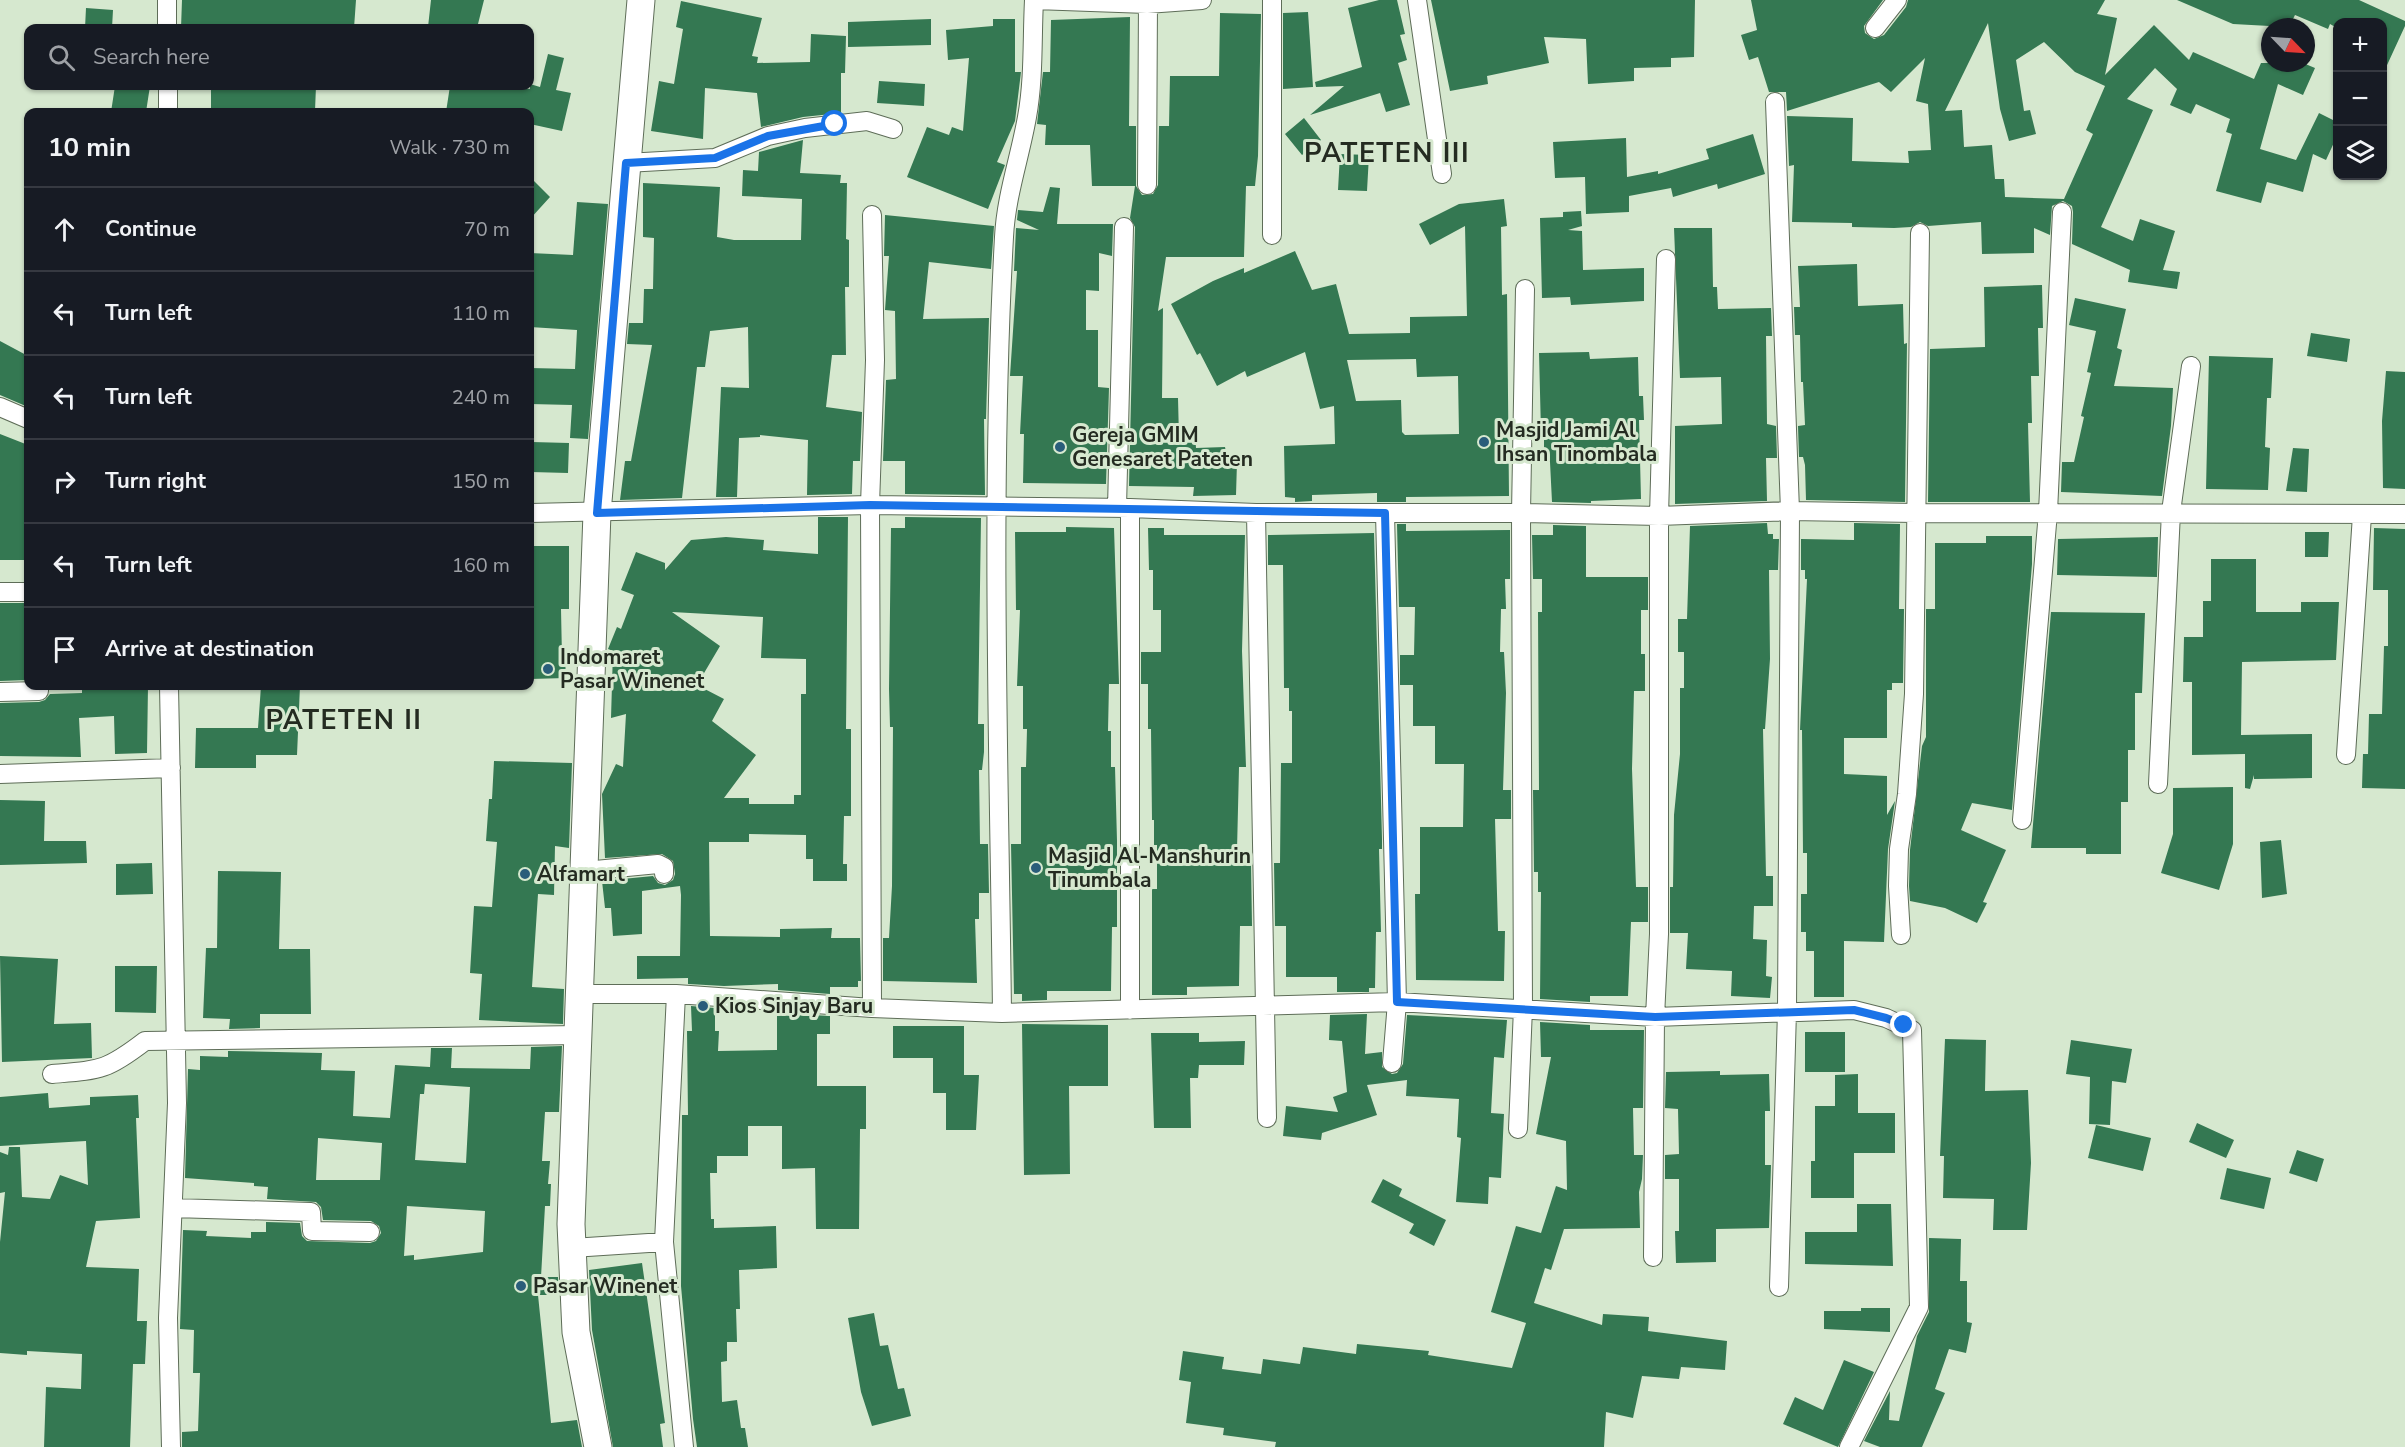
<!DOCTYPE html>
<html lang="en">
<head>
<meta charset="utf-8">
<style>
  :root { --surface:#171b24; --page:#242831; --text:#f1f3f6; --muted:#9ea1a6; --line:#363941 }
  body { margin:0; font-family:"Nunito Sans",sans-serif; background:var(--page); color:var(--text) }
  .controls { position:absolute; right:18px; top:18px; display:grid; overflow:hidden; border-radius:12px; box-shadow:0 2px 4px #0004 }
  .controls button { width:54px; height:54px; display:grid; place-items:center; padding:0; border:0; border-bottom:2px solid var(--line); background:var(--surface); color:var(--text); font:30px sans-serif }
  .compass { position:absolute; left:2261px; top:18px; width:54px; height:54px; border-radius:50%; background:var(--surface); box-shadow:0 2px 4px #0004; rotate:115deg }
  .stop { position:absolute; width:18px; height:18px; margin:-14px; border:4px solid #1a73e8; border-radius:50%; background:#fff }
  .stop.end { background:#1a73e8; border-color:#fff; box-shadow:0 2px 6px #0008 }
  .list { margin:0; padding:0; list-style:none }
  h2 { display:flex; justify-content:space-between; align-items:center; height:78px; margin:0; padding:0 24px; font-size:26px }
  h2 small { font-size:20px; font-weight:400; color:var(--muted) }
  .list li { display:grid; grid-template-columns:39px 1fr auto; gap:18px; align-items:center; box-sizing:border-box; height:84px; padding:0 24px; border-top:2px solid var(--line) }
  .list b { display:block; font-size:22px; white-space:nowrap }
  .list em { font-size:20px; font-style:normal; color:var(--muted) }
  .icon { flex:none; width:33px; height:33px; fill:none; stroke:currentColor; stroke-width:2; stroke-linecap:round; stroke-linejoin:round }
  .map { position:relative; flex:none; width:2405px; height:1447px; overflow:hidden }
  .search { position:absolute; background:var(--surface); box-shadow:0 2px 4px #0004; left:24px; top:24px; width:510px; height:66px; display:flex; align-items:center; gap:15px; box-sizing:border-box; padding:0 21px; border-radius:12px; color:var(--muted); font-size:22px }
  .panel { position:absolute; background:var(--surface); box-shadow:0 2px 4px #0004; left:24px; top:108px; width:510px; height:582px; border-radius:12px }
  .map>svg:first-child { display:block }
</style>
</head>
<body>
<div class="map">
<svg width="2405" height="1447" viewBox="0 0 2405 1447">
  <rect width="100%" height="100%" fill="#d6e8cf"/>
  <path fill="#347852" fill-rule="evenodd" d="M182,0H356L354,28H181Z
    M431,0H484L477,28L428,27Z
    M1379,0H1397L1405,34L1400,35L1407,60L1398,63L1410,105L1386,112L1380,93L1310,115L1344,86L1316,87L1315,82L1362,67L1348,8Z
    M1431,0H1695L1694,57L1671,58V67L1634,68V81L1588,84L1586,39L1544,37L1549,63L1487,76L1488,84L1450,91Z
    M1751,0H1883L1864,26L1865,33L1874,39L1884,35L1906,7L1908,0H2105L2097,14L2117,18L2105,75L2154,25L2189,60L2193,52L2254,79L2261,63H2303L2315,68L2303,95L2278,84L2260,149L2296,160L2319,113L2337,122V136L2326,160L2313,154L2303,192L2267,182L2261,203L2216,191L2232,134L2226,132L2230,119L2196,104L2191,114L2170,105L2177,89L2155,68L2127,99L2153,110L2101,227L2133,241L2140,219L2175,231L2163,270L2180,272L2177,289L2128,282L2130,270L2072,244L2073,212L2072,206L2063,201L2052,206L2050,235L2034,228V253L1982,254L1981,222L1928,226L1920,222L1911,227L1894,228L1852,227V223L1792,222L1794,165L1789,166L1787,116L1853,118L1852,161L1909,163L1908,151L1931,150L1928,104L1916,101L1925,58L1891,92L1879,82L1787,111L1786,92H1769L1758,57L1749,60L1741,35L1757,30ZM1988,23L2000,109L2009,141L2036,134L2030,110L2024,111L2016,60L2044,42L2075,72L2105,86L2086,130L2093,134L2064,199L2005,197L2004,179H1995L1992,145L1964,147L1962,110L1945,111Z
    M2177,0H2359L2405,21V26L2382,76V22H2337V28L2330,24L2328,29L2295,15L2289,27L2233,24Z
    M681,1L762,18L752,56L758,57L757,63L810,62L811,34L846,36L845,73H841V113L803,117L761,127L757,93L705,88L703,139L651,131L659,81L674,84L683,29L676,27Z
    M86,8L113,10L112,28H85Z
    M1308,12L1313,87L1283,89V13Z
    M1220,13L1261,14L1258,156L1255,186H1246L1244,257H1166L1158,311L1163,308L1162,398H1178L1179,438L1195,434L1196,448L1225,447L1228,462H1237L1236,495L1193,496L1194,487L1129,486L1135,227L1130,218L1135,186H1092L1090,145H1045L1046,125L1037,124L1043,72H1050L1051,20L1130,17L1129,126H1136V186L1142,195L1153,194L1158,185L1159,126H1169L1170,76H1219Z
    M931,19V45L848,47V22Z
    M993,19H1015V72H1021L1015,121L997,162L1005,165L988,209L907,177L927,127L949,135L952,127L963,131L969,58L948,60L946,30L993,26Z
    M548,54L564,58L556,90L571,93L562,131L530,124V112H446L450,86H509L530,89V84L540,87Z
    M879,81L925,84L924,106L877,103Z
    M115,86H150L146,112H111Z
    M211,86H316L315,111L211,112Z
    M1304,118L1321,140L1302,155L1285,134Z
    M1753,134L1765,174L1718,189L1717,184L1673,197L1671,188L1629,196V212L1586,214L1585,177L1555,178L1553,142L1626,138L1627,177L1658,171V174L1709,159L1706,149Z
    M803,140L800,173L841,175L840,183H847L846,239L849,240V287H845L846,355H832L826,407L862,412L860,461H853L852,494L807,495L808,440L760,435V437L739,438L737,497H716L721,387L749,388L748,327L710,331L705,367H697L682,498L620,500L625,461H631L652,345L627,344L629,323H643L644,289H653L654,238L643,237V183L720,187L717,237L734,240H801L802,199L742,196L743,170L758,171L759,152Z
    M1340,154L1369,155L1367,191L1338,190Z
    M530,177L550,197L530,219Z
    M1050,187L1060,188L1057,224H1113L1112,256L1099,253V291L1086,290V330H1098V387L1109,388L1106,484L1023,483L1024,434H1020L1023,376H1010L1017,271H1014L1016,228L1039,230L1017,220L1018,210L1043,212Z
    M1504,199L1507,226L1501,227L1502,295L1507,294L1509,496L1406,497V502H1377V493L1312,495V501L1295,502V498L1285,497L1284,446L1335,444L1334,406L1320,409L1305,352L1247,377L1245,371L1217,386L1200,353L1197,355L1171,304L1213,281L1244,268V273L1295,251L1312,290L1336,284L1349,334L1410,333V317L1467,316L1465,226L1430,245L1419,224L1459,204ZM1416,359L1417,377L1458,376L1459,434L1405,435L1402,432L1401,400L1356,401L1347,360Z
    M577,202L608,204L588,439L570,438L572,405L530,404V368L575,369L577,330L530,327V253L573,255Z
    M1581,211L1582,226L1568,230L1582,231L1583,270L1644,268V301L1571,305L1570,297L1542,298L1540,218L1563,217V212Z
    M885,215L994,226L991,269L929,262L923,319L989,318L986,419H984L985,495L905,494V461H883L886,380L896,379L895,311L885,310L889,256H884Z
    M1674,228H1712L1713,287H1717L1718,309L1771,308L1772,336H1766L1767,424L1776,426L1777,458H1766L1767,501L1675,504V426L1722,424L1721,377L1680,378Z
    M1857,264L1858,306L1903,304L1904,344L1907,343L1905,502L1806,500L1805,465L1803,457H1799L1798,426L1805,425L1803,382H1801L1800,335H1795L1794,307H1800L1798,266Z
    M2042,285L2043,328H2038L2039,376H2031L2032,423H2028L2030,502H1928L1930,349L1985,347L1984,287Z
    M2075,298L2126,309L2117,348L2122,350L2114,386L2173,388L2171,426L2162,496L2061,492L2062,462H2074L2084,417L2081,416L2091,373L2087,372L2096,331L2069,325Z
    M2311,333L2350,339L2347,362L2307,356Z
    M0,341L28,356V407L0,395Z
    M1589,352L1590,359L1638,357L1639,396H1643L1644,420H1639L1641,499L1591,501V503L1552,502L1550,462H1544V432H1541L1539,353Z
    M2209,356L2273,358L2271,398H2267L2265,447L2270,448L2268,490L2206,489Z
    M2386,371L2405,372V489L2383,488L2382,421Z
    M0,434L28,445V560H0Z
    M532,442L569,443L568,473L531,472L530,445Z
    M2293,448L2309,449L2307,492L2286,491Z
    M818,517H848L846,729H851V816H844L843,864H847V881H813V859H806V835L749,834V842H709L710,936L780,937V929L832,928L831,938H860L861,981H858V987H830V994L778,990V984L724,986L688,984V978L637,979V956H680L681,895L680,886L642,891V934L613,936L611,908H605L602,881L653,876L658,883L665,885L673,880L675,874L673,861L662,854L605,858L602,794L616,764L623,767L626,714L611,718L613,651L608,649L617,627L621,629L634,595L621,590L636,552L665,563V570L691,540L726,537L764,540L763,550L818,554ZM672,612L763,617L761,658L806,659V694H801V795H794V804H749V798H724L756,755L712,721L724,699L697,685L720,646Z
    M905,517L981,518L978,724H984V752L982,770H979L980,844H988L989,893H979V919H975L977,983L883,981V938H889L892,886L893,727H890L889,689L891,528H905Z
    M1767,523L1768,534H1773V539H1779L1778,570H1769L1770,659L1765,729H1763L1766,876H1773V906H1754L1753,939L1767,940L1766,976L1772,977L1770,998L1731,996L1732,971L1686,969L1688,933H1670V887H1673L1674,815L1680,754V688H1684V652H1678V619H1687L1690,526Z
    M1854,523L1900,524L1899,609H1904L1903,683H1892V690H1887V738H1844V774L1887,776V815L1895,801L1888,849L1884,942L1844,941V997H1814V951H1806V932H1801V894H1807V853H1803L1802,730H1800L1807,579H1805V570H1801V539L1854,540Z
    M1397,524H1406V531L1510,530V579H1505L1506,609H1501L1500,652H1504L1506,693L1503,790H1511V819H1495L1498,931H1505L1504,981L1416,980L1415,894H1420V827H1463L1464,764H1435V726H1413V685H1400V655H1414L1415,607H1399Z
    M1553,525L1586,526V577H1648V610H1641V654H1645V691H1634L1632,769L1636,887H1648V922H1631L1628,996H1590V1002L1540,999L1541,892H1538V872H1534L1533,790H1539L1538,612H1542V579H1533L1532,535H1553Z
    M1066,527L1114,528L1119,684H1109L1108,731H1111V767H1115L1117,841V927H1112L1111,991H1047V1000L1022,1001V994H1014L1011,844H1021V767H1026L1027,729H1023V686H1017L1020,610H1016L1015,532H1066Z
    M1148,528H1164V535H1245L1242,651L1246,767H1239L1237,850H1246V863H1251L1252,926H1240L1239,986L1187,987V995H1152V889H1157V845H1154V820H1152L1151,729H1148V684H1141V652H1161V610H1153V570H1149Z
    M2374,528L2405,529V789L2362,788L2363,754H2368L2369,714H2382L2384,646H2388V590H2373Z
    M2305,532H2329L2328,557H2305Z
    M1374,533L1382,839V849H1379L1381,932H1376L1375,988H1369V992H1337V977H1286V926H1275L1274,863H1280L1281,763H1292V711H1289V688H1284L1283,565H1268V535Z
    M1986,536H2032V564L2012,810L1972,803L1961,830L2006,850L1983,902L1987,903L1977,923L1945,908L1910,901L1909,886L1910,850L1922,746L1926,737V609H1935V543H1986Z
    M2158,537L2157,577L2057,575L2058,539Z
    M530,546H569V609H561L562,658H565L566,678L530,679Z
    M2211,559H2256V612H2301V602H2339L2336,660L2242,662L2241,735L2312,734V778L2254,779V775L2250,789L2245,788V754L2192,755V682H2183L2184,637H2203V601H2211Z
    M0,603H28V680L0,681Z
    M2051,612L2145,613L2142,693H2135V750H2128V802H2121V854H2086V848H2031Z
    M82,686H148L147,753L115,754L114,716L79,718L81,757L0,756V703L39,702L45,700L50,694L82,693Z
    M261,686H300L297,755H256V768H195L196,728H258Z
    M494,761L572,763L569,848L555,846L554,895L538,894L532,987L564,989L563,1024L479,1020L482,974L470,973L474,906L492,907L497,842L486,841L489,799H492Z
    M2233,787V844L2219,890L2161,873L2173,834V788Z
    M0,800L45,801L44,841H86L87,863L0,865Z
    M2281,840L2287,894L2262,898L2260,842Z
    M152,863L153,894L116,895V864Z
    M218,871L281,872L279,949H310L311,1014H260V1028L229,1029L230,1019L203,1018L206,948H217Z
    M0,956L58,959L54,1024L91,1023L92,1058L2,1062Z
    M115,966H157L156,1013L115,1012Z
    M691,1006L715,1008V1031H719L718,1051L777,1050V1013L830,1016V1034H817V1086H866V1129H860L859,1229H816L815,1168L782,1169V1126H748V1156H717V1173H710L711,1219H714V1228L776,1226L777,1268L739,1270L740,1309H736L737,1342H727V1361L721,1362L722,1402L737,1400L741,1428H745L748,1447H697L693,1419L681,1286L682,1115H688L687,1031H692Z
    M1367,1014L1365,1054L1382,1052V1067L1392,1074L1397,1073L1403,1064L1407,1015L1507,1020L1504,1058L1494,1057L1491,1113L1504,1114L1501,1178L1489,1177L1488,1204L1456,1202L1461,1138L1457,1137L1459,1099L1406,1096L1407,1080L1367,1085L1377,1115L1322,1133L1321,1140L1283,1136L1286,1106L1338,1112L1333,1097L1347,1092L1342,1041L1329,1040L1330,1015Z
    M1540,1022L1590,1025V1030H1644L1643,1108H1633L1634,1155H1643L1642,1179L1639,1192L1640,1228L1564,1229L1551,1270L1545,1268L1534,1303L1602,1325L1603,1314L1649,1317L1648,1331L1727,1341L1725,1370L1681,1367L1679,1379L1642,1376L1633,1418L1606,1412L1604,1447H1275L1276,1442L1223,1435L1224,1428L1186,1423L1191,1382L1179,1380L1183,1351L1224,1357L1222,1369L1261,1374L1263,1359L1300,1364L1303,1347L1356,1354L1357,1344L1429,1351L1428,1355L1512,1368L1526,1323L1491,1312L1516,1226L1541,1233L1556,1186L1567,1190L1566,1141L1536,1134L1551,1057H1541Z
    M1022,1024L1108,1025V1086H1069L1070,1174L1024,1175Z
    M893,1026H964V1075H979L976,1130H946V1093H933V1058H893Z
    M1805,1032H1845V1072H1805Z
    M1151,1033H1199V1042L1245,1041L1244,1065H1199L1198,1078H1190L1191,1128H1154Z
    M1945,1039L1986,1040L1985,1091L2028,1090L2031,1163L2027,1230H1993L1994,1199L1943,1198L1944,1156H1940Z
    M2071,1040L2132,1049L2126,1083L2112,1081L2110,1125L2089,1124L2090,1077L2066,1074Z
    M562,1046L559,1112H545L542,1161H550L548,1184H551L550,1206H545L541,1277H558L559,1295H538L551,1423L577,1420L582,1447H182V1432L198,1431L200,1373H193L194,1330L180,1329L183,1230L207,1231L206,1236L251,1238V1232H266V1222L300,1223L302,1236L307,1241L370,1243L376,1241L381,1233L379,1226L371,1221L323,1220L321,1207L316,1202L267,1199L268,1187L254,1186V1183L185,1178L188,1069L200,1070V1056L228,1057V1051L322,1053L321,1070L355,1071L353,1116L390,1118L395,1065L430,1067L431,1048H452L451,1068L530,1069L531,1047ZM425,1084L470,1087L466,1163L415,1160L420,1094H424ZM318,1138L382,1143L380,1180H316ZM407,1206L485,1211L483,1252L414,1260V1255L404,1256Z
    M1720,1071V1075L1769,1074L1770,1111H1765V1165H1771L1769,1228L1716,1229V1262L1676,1263L1675,1231H1679V1179H1665V1155L1679,1154L1678,1109L1665,1108L1666,1072Z
    M1858,1074V1113H1895V1153H1854V1198H1811V1161H1815V1106H1835V1075Z
    M48,1093L49,1108L90,1105V1097L138,1095L139,1118H136L140,1218L96,1221L86,1267L139,1269L137,1321H147L145,1364H133L130,1447H44L46,1387L81,1389L82,1354L27,1351V1355L0,1353V1242L5,1192L0,1193V1152L8,1155L9,1147H20L22,1197L50,1199L60,1175L88,1185L86,1141L0,1146V1097Z
    M2197,1123L2234,1140L2226,1158L2189,1142Z
    M2096,1125L2151,1138L2143,1171L2088,1158Z
    M2297,1150L2324,1159L2317,1182L2289,1173Z
    M2227,1168L2271,1178L2264,1209L2220,1199Z
    M1383,1179L1402,1189L1399,1196L1446,1220L1434,1246L1409,1233L1414,1224L1371,1202Z
    M1857,1204H1891L1893,1266L1805,1264V1232H1857Z
    M1929,1238L1961,1239L1960,1281H1967V1322L1972,1323L1966,1353L1949,1349L1935,1389L1945,1393L1922,1447H1880L1864,1441L1890,1391L1889,1420L1899,1421L1917,1336L1929,1312Z
    M642,1263L665,1423L660,1424L663,1447H613L592,1330L589,1270Z
    M1861,1308H1890V1332L1824,1329V1311H1861Z
    M874,1313L880,1346L888,1345L898,1389L904,1388L911,1416L872,1426L861,1392L848,1318Z
    M1844,1360L1874,1372L1838,1447L1783,1424L1795,1397L1823,1410Z"/>
  <g fill="none" stroke-linecap="round" stroke-linejoin="round">
    <g stroke="#5e6d58" stroke-width="20">
      <path id="street" d="M1035,0L1147,4L1202,0
        M1272,0V235
        M1417,0L1442,174
        M167,28V0
        M1875,28L1897,0
        M168,86V112
        M1775,102L1790,511L1787,1011L1779,1287
        M626,163L715,158L768,136L805,128L867,121L893,129
        M1147,185L1148,0
        M0,407L28,419
        M1117,508L1124,227
        M530,513L870,505L1130,508L1256,513H1521L1659,516L1790,511L1915,513L2405,514
        M1256,513L1267,1118
        M1385,513L1397,1002L1392,1063
        M0,592H28
        M169,686L177,1103L168,1318L171,1447
        M0,692L39,691V686
        M2346,755L2362,515
        M0,774L171,768
        M2158,784L2171,512L2191,366
        M2022,820L2048,512L2062,212
        M585,871L658,864L664,867V874
        M1901,935L1898,886L1899,849L1907,794L1914,694L1920,233
        M581,994H676L872,1008L1002,1013L1397,1002L1655,1017L1854,1010L1886,1018L1912,1030L1919,1307L1849,1447
        M676,994L664,1242L684,1447
        M872,1008L870,505L875,360L872,215
        M1130,1010V508
        M1002,1013C999,755 990,495 1004,237C1006,196 1020,157 1027,117C1034,79 1032,38 1034,0
        M52,1074C100,1070 106,1071 145,1041L579,1035
        M1518,1129L1523,1008L1521,513L1525,289
        M173,1208L311,1212L312,1231L370,1232
        M572,1248L664,1242
        M1653,1257L1655,1017L1659,934V516L1666,259"/>
    </g>
    <g stroke="#5e6d58" stroke-width="29">
      <path id="secondary" d="M598,1447L576,1332L571,1224L597,513L641,0"/>
    </g>
    <use href="#street" stroke="#fff" stroke-width="18"/>
    <use href="#secondary" stroke="#fff" stroke-width="27"/>
  </g>
  <g fill="none" stroke-linecap="round" stroke-linejoin="round">
    <path stroke="#1a73e8" stroke-width="8" d="M835,124L768,136L715,158L626,163L597,513L870,505L1385,513L1397,1002L1655,1017L1854,1010L1886,1018L1904,1025"/>
  </g>
  <g fill="#2a5d7a" stroke="#d6e8cf" stroke-width="2">
    <circle cx="1484" cy="442" r="6"/>
    <circle cx="1060" cy="447" r="6"/>
    <circle cx="548" cy="669" r="6"/>
    <circle cx="1036" cy="868" r="6"/>
    <circle cx="525" cy="874" r="6"/>
    <circle cx="703" cy="1006" r="6"/>
    <circle cx="521" cy="1286" r="6"/>
  </g>
  <g text-anchor="middle" stroke-width="6" stroke-linejoin="round" paint-order="stroke">
    <g font-size="21" font-weight="bold" fill="#242b21" stroke="#d6e8cf" text-anchor="start">
      <text x="1496" y="437">Masjid Jami Al<tspan x="1496" dy="24">Ihsan Tinombala</tspan></text>
      <text x="1072" y="442">Gereja GMIM<tspan x="1072" dy="24">Genesaret Pateten</tspan></text>
      <text x="560" y="664">Indomaret<tspan x="560" dy="24">Pasar Winenet</tspan></text>
      <text x="1048" y="863">Masjid Al-Manshurin<tspan x="1048" dy="24">Tinumbala</tspan></text>
      <text x="537" y="881">Alfamart</text>
      <text x="715" y="1013">Kios Sinjay Baru</text>
      <text x="533" y="1293">Pasar Winenet</text>
    </g>
    <g font-size="27" font-weight="bold" letter-spacing="1.5" fill="#242b21" stroke="#d6e8cf">
      <text x="1387" y="162">PATETEN III</text>
      <text x="344" y="729">PATETEN II</text>
    </g>
  </g>
</svg>
<div class="controls">
<button>+</button>
<button>−</button>
<button><svg class="icon" aria-label="layers" viewBox="0 0 24 24"><path d="M12 4l9 5-9 5-9-5zM3 14l9 5 9-5"/></svg></button>
</div>
<svg class="compass" viewBox="-18 -18 36 36"><path d="M0-13l5 13h-10z" fill="#e53935"/><path d="M0 13l5-13h-10z" fill="#9ea1a6"/></svg>
<div class="stop" style="left:835px;top:124px"></div>
<div class="stop end" style="left:1904px;top:1025px"></div>
<div class="search"><svg class="icon" aria-label="search" viewBox="0 0 24 24"><circle cx="10" cy="10" r="6"/><path d="M15 15l6 6"/></svg>Search here</div>
<section class="panel">
<h2>10 min<small>Walk · 730 m</small></h2>
<ul class="list">
<li><svg class="icon" aria-label="ahead" viewBox="0 0 24 24"><path d="M12 20V5M6 11l6-6 6 6"/></svg><div><b>Continue</b></div><em>70 m</em></li>
<li><svg class="icon" aria-label="left" viewBox="0 0 24 24"><path d="M17 20v-9H6M10 6l-5 5 5 5"/></svg><div><b>Turn left</b></div><em>110 m</em></li>
<li><svg class="icon" aria-label="left" viewBox="0 0 24 24"><path d="M17 20v-9H6M10 6l-5 5 5 5"/></svg><div><b>Turn left</b></div><em>240 m</em></li>
<li><svg class="icon" aria-label="right" viewBox="0 0 24 24"><path d="M7 20v-9h11M14 6l5 5-5 5"/></svg><div><b>Turn right</b></div><em>150 m</em></li>
<li><svg class="icon" aria-label="left" viewBox="0 0 24 24"><path d="M17 20v-9H6M10 6l-5 5 5 5"/></svg><div><b>Turn left</b></div><em>160 m</em></li>
<li><svg class="icon" aria-label="arrive" viewBox="0 0 24 24"><path d="M6 21V4h12l-3 4 3 4H6"/></svg><div><b>Arrive at destination</b></div></li>
</ul>
</section>
</div>
</body>
</html>
